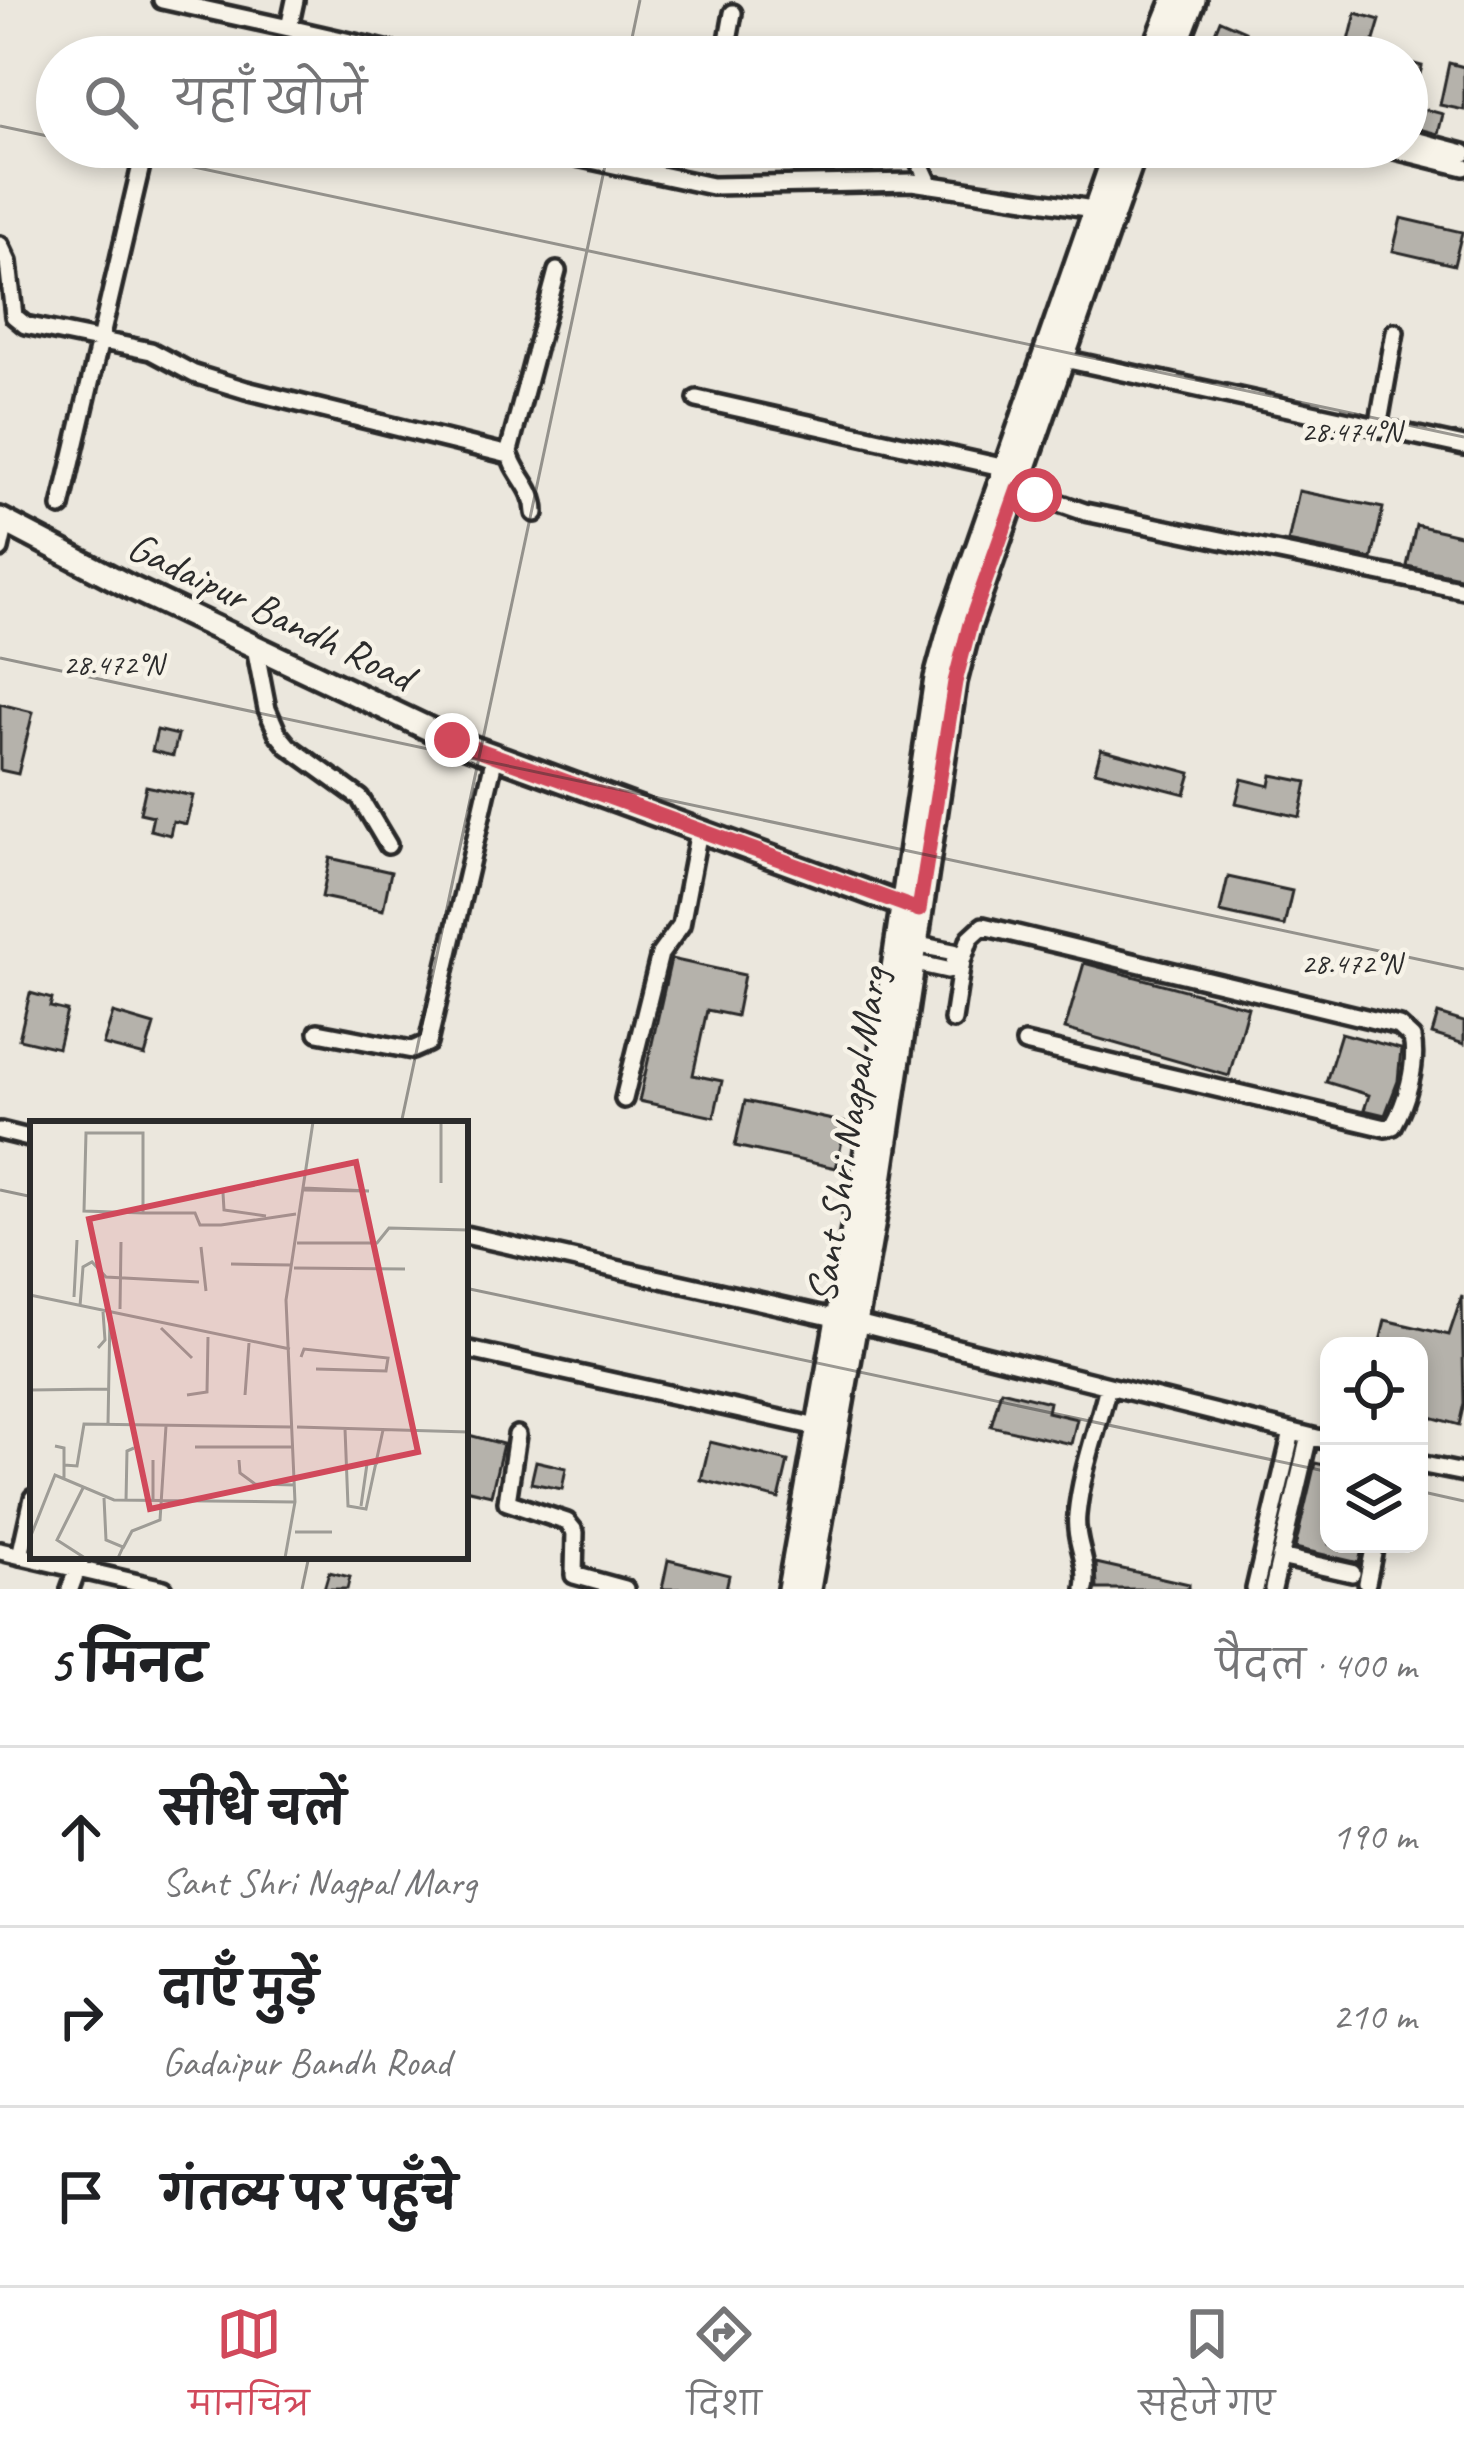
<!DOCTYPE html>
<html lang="hi">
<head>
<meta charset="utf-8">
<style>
  :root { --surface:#fff; --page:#f2f2f2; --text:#202124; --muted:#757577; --line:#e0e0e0; --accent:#d1495b }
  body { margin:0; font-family:Caveat,"Playpen Sans Deva",sans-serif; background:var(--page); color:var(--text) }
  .controls { position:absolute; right:36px; bottom:36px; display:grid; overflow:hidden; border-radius:24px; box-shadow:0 6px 18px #0003 }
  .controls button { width:108px; height:108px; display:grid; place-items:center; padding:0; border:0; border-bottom:3px solid var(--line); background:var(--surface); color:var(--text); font:60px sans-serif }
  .stop { position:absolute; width:36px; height:36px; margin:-27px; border:9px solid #d1495b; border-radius:50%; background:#fff }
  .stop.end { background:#d1495b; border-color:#fff; box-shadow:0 3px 12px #0008 }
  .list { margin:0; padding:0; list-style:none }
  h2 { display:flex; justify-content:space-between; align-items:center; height:156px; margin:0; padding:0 48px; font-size:51px }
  h2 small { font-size:39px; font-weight:400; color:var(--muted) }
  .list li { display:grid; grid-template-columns:78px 1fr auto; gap:36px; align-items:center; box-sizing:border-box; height:180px; padding:0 48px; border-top:3px solid var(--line) }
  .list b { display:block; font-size:45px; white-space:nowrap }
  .list p { margin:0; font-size:39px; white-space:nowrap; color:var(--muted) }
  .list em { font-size:39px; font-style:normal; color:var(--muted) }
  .icon { flex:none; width:66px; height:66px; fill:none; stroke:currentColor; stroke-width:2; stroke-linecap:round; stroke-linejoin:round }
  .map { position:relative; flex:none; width:1464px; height:1589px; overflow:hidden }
  .search { position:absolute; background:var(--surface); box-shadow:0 6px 18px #0003; left:36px; right:36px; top:36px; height:132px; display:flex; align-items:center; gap:30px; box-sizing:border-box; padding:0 42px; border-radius:66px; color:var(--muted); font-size:45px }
  .sheet { height:696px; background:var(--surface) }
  nav { display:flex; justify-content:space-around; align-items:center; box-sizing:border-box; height:168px; border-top:3px solid var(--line); background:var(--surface); font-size:33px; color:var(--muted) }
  nav a { display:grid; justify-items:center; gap:6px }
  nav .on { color:var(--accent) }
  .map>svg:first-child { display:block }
</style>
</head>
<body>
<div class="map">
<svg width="1464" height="1589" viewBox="0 0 1464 1589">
  <rect width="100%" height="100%" fill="#ebe7dd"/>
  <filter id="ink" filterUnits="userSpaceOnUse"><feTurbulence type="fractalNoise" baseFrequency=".00833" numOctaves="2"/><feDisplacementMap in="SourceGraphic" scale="24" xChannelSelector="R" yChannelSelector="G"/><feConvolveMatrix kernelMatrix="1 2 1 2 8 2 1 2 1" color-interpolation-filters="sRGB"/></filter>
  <g filter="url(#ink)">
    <path fill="#b5b2ab" stroke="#2b2b2b" stroke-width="3" d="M1356,13L1380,20L1369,57H1345Z
      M1220,20L1245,31L1234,57H1205Z
      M1407,62L1422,66L1412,106L1443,114L1438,134L1407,126Z
      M1449,63L1464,67V110L1440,105Z
      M1401,218L1462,232L1454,265L1393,251Z
      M1299,491L1383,508L1372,559L1288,542Z
      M1416,525L1464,536V578L1407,566Z
      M0,704L33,712L18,774L0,770Z
      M157,730L178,735L173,756L152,751Z
      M1101,749L1191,773L1185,794L1095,771Z
      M1272,775L1307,782L1300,817L1236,803L1242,779L1270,786Z
      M146,786L193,796L186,824L173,821L170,835L150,830L153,816L140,813Z
      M330,858L391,872L383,910L322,897Z
      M1228,877L1292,891L1284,926L1220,912Z
      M671,959L744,975L736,1016L707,1010L693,1075L722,1081L714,1117L639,1101Z
      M1084,963L1248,1007L1229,1076L1065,1029Z
      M30,993L52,999L50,1007L67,1011L58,1048L19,1039Z
      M113,1013L154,1025L145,1056L103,1045Z
      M1438,1014L1464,1022V1044L1432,1034Z
      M1341,1033L1401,1049L1398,1081L1385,1115L1364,1110L1369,1095L1326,1082Z
      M745,1101L846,1123L836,1168L735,1146Z
      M1462,1296L1464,1403L1459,1425L1423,1415L1427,1400L1419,1398V1346H1379L1385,1320L1449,1335Z
      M1001,1390L1049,1402L1047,1412L1077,1419L1071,1444L991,1426Z
      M465,1434L503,1444L491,1495L465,1489Z
      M710,1442L788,1461L779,1499L701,1480Z
      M536,1461L566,1468L562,1489L531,1483Z
      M1315,1463L1329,1466V1544H1363L1359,1563L1295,1548Z
      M668,1560L729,1575L726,1589H662Z
      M1096,1563L1189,1584V1589H1097Z
      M329,1572L350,1577L347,1589H324Z"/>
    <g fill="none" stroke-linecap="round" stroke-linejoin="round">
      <g stroke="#2b2b2b" stroke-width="24">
        <path id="street" d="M162,0L289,28
          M295,0L289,28L416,57
          M725,57L733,13
          M1407,138L1464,153
          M569,147L577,157L712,186L912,182L1093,209
          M906,147L915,153L930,185
          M1383,147L1464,167
          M0,245L8,262L14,316L25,325L151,351L194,374L246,390L509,455
          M1064,359L1464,446
          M697,399L1006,468
          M1378,428L1395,332
          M1018,489L1085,512L1464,590
          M61,507L143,157
          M535,513C535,487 513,474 509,451L557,271
          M0,549L6,522
          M255,647L267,709L278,734L288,746L360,798L388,845
          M957,959L962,961L970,938L983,926L1399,1026L1412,1038C1418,1065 1406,1103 1393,1126L1386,1128L1025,1043
          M911,962L947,970L955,968L954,952L914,944
          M953,1020L962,961
          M318,1032L412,1050L428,1043L495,756
          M624,1099L660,954L681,925L699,831
          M0,1131L33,1139
          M465,1235L839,1319
          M857,1323L1329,1441
          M465,1349L817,1427
          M517,1435L507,1502L567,1522L575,1532L574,1575L625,1589
          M1419,1464L1464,1473
          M0,1551L164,1589
          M20,1556L33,1498
          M1280,1557L1352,1573
          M1367,1583L1375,1544
          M70,1589L82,1556
          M1085,1589C1090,1564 1074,1542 1077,1515C1081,1472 1098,1428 1108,1386
          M1255,1589L1292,1432
          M1273,1589L1309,1436"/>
      </g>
      <g stroke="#2b2b2b" stroke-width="30">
        <path id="secondary" d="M1151,57L1174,0
          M1172,57L1194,0
          M0,519L132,588L452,740L913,909
          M789,1589L861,1184L936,678L952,620L1117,147
          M809,1589L880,1187L955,682L970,624L1137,147"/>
      </g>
      <use href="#street" stroke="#f7f3e8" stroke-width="15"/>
      <use href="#secondary" stroke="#f7f3e8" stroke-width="21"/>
    </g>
  </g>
  <g fill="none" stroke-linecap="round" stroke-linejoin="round" filter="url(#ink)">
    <path stroke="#d1495b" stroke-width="15" d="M452,740L919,910L955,682L970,624L1018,489L1035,495"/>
  </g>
  <path fill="none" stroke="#2b2b2b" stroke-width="3" stroke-opacity="0.45" d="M628,57L640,0M0,126L57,138M100,147L1464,437M0,658L1464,969M401,1124L609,147M0,1190L33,1197M465,1288L1329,1472M1419,1491L1464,1501M302,1589L309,1556"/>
  <g text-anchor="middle" stroke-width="9" stroke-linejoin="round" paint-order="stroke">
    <g font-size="42" fill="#2b2b2b" stroke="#f7f3e8">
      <text transform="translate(271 610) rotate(26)" y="15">Gadaipur Bandh Road</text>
      <text transform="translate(846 1135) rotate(-81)" y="15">Sant Shri Nagpal Marg</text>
    </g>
  </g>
  <g transform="translate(30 1121)">
    <rect width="438" height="438" fill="#ebe7dd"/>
    <path fill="none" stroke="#9e9c96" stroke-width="3" d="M411,62V1M274,69L339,70L274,67M193,72L194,89L236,95M113,92L54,90L56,12H113V92H165L170,104H191L266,93M267,122H347L359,107L438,109M171,126L176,170M201,143L261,144M264,147L375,148M0,174L260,228M44,176L47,119M50,185L53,146L62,141L76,156L169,161M90,188L91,121M131,207L162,237M68,227L75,219L73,191M271,236L274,228L358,237L356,250L286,248M0,269L78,268M157,274L177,271L178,216M215,274L219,222M78,303L80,193M267,306L438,311M315,308L318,385L336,388L353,309M25,325L34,327V357M165,326H263M209,339L210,352L225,363L265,364M34,344L47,345L54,303L261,306M53,367L27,419L55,437M74,377L76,419L93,426L88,437M96,380L97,330L104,327M123,381V339M331,385L337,343L348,342M265,411H302M0,417L25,354L84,379L265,381M93,427L102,410L130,399L136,305M255,437L265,381L256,179L283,1"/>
    <path fill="#d1495b" fill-opacity="0.15" stroke="#d1495b" stroke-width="6" d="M326,41L388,331L120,388L59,98Z"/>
    <rect width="438" height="438" fill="none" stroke="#2b2b2b" stroke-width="6"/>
  </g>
  <g font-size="30" text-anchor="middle" fill="#2b2b2b" stroke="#f7f3e8" stroke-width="9" stroke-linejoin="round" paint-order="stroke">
    <text x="1351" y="441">28.474°N</text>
    <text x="113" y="674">28.472°N</text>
    <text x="1351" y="973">28.472°N</text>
  </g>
</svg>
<div class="controls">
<button><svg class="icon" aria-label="locate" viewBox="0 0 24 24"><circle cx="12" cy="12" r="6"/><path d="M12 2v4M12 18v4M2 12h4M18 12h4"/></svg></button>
<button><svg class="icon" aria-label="layers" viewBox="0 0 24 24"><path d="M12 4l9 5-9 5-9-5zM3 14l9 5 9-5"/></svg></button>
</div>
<div class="stop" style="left:1035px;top:495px"></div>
<div class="stop end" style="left:452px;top:740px"></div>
<div class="search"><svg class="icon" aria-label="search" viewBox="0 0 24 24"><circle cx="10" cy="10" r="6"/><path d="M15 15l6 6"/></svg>यहाँ खोजें</div>
</div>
<section class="sheet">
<h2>5 मिनट<small>पैदल · 400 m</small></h2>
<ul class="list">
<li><svg class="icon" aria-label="ahead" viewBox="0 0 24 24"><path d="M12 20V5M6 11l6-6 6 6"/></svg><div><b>सीधे चलें</b><p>Sant Shri Nagpal Marg</p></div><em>190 m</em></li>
<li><svg class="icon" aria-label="right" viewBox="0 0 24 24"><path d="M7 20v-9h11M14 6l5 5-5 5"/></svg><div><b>दाएँ मुड़ें</b><p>Gadaipur Bandh Road</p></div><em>210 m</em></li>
<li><svg class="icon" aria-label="arrive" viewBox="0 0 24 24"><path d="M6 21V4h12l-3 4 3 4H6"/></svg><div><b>गंतव्य पर पहुँचे</b></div></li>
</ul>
</section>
<nav>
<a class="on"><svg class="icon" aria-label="map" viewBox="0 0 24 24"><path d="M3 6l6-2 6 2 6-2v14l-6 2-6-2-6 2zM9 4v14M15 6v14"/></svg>मानचित्र</a>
<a><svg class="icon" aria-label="directions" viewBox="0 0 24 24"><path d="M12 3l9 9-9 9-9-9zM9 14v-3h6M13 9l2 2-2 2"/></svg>दिशा</a>
<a><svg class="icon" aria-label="saved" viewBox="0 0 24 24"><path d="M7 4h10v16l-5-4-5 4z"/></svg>सहेजे गए</a>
</nav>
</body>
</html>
